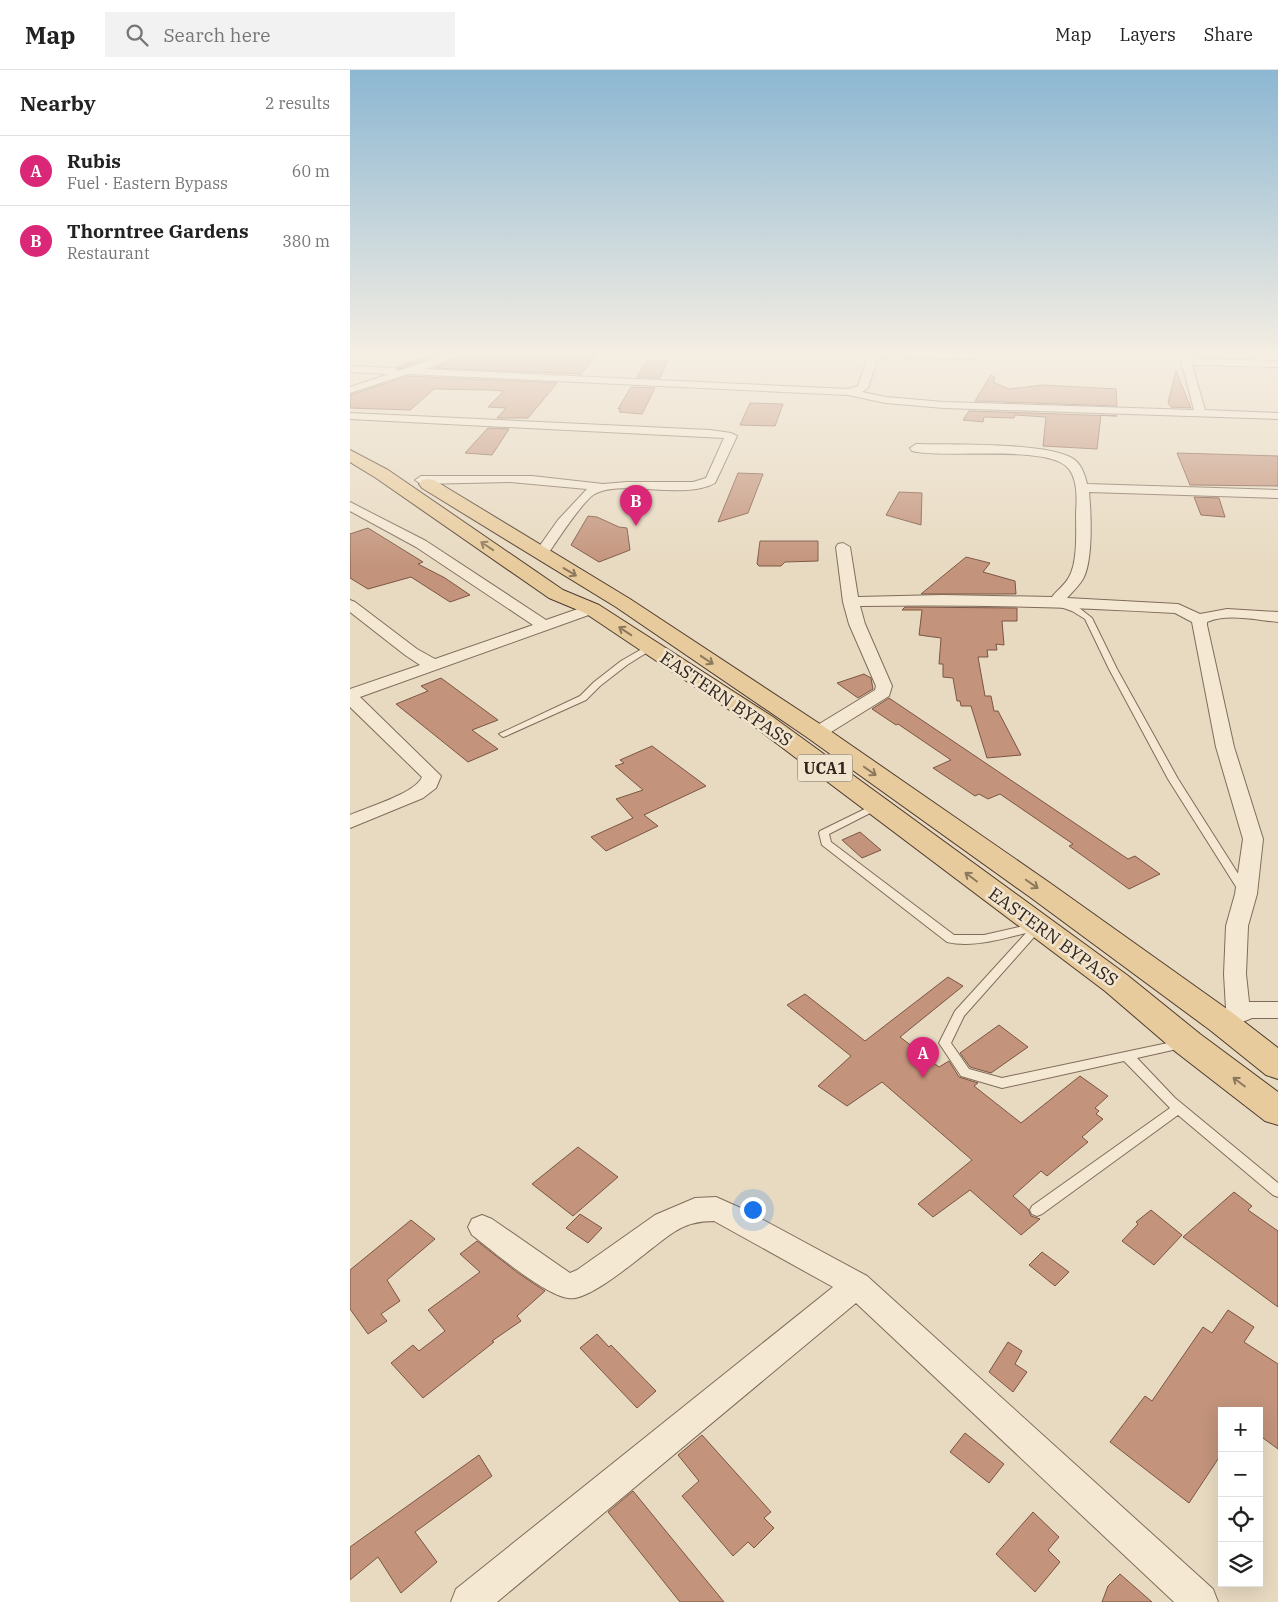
<!DOCTYPE html>
<html lang="en">
<head>
<meta charset="utf-8">
<style>
  :root { --surface:#fff; --page:#f2f2f2; --text:#222; --muted:#767676; --line:#e0e0e0; --accent:#db2777 }
  body { margin:0; font-family:"IBM Plex Serif",serif; background:var(--page); color:var(--text) }
  .controls { position:absolute; right:15px; bottom:15px; display:grid; overflow:hidden; border-radius:0px; box-shadow:0 5px 20px #0002 }
  .controls button { width:45px; height:45px; display:grid; place-items:center; padding:0; border:0; border-bottom:1px solid var(--line); background:var(--surface); color:var(--text); font:25px sans-serif }
  .you { position:absolute; left:402px; top:1139px; width:18px; height:18px; margin:-12px; border:4px solid #fff; border-radius:50%; background:#1a73e8; box-shadow:0 0 0 8px #1a73e833 }
  .badge { display:grid; place-items:center; width:32px; height:32px; border-radius:50%; background:var(--accent); color:#fff; font-size:16px; font-weight:700 }
  .pin { position:absolute; translate:-50% -41px; filter:drop-shadow(0 1px 2px #0008) }
  .pin::after { content:''; position:absolute; top:26px; width:18px; height:15px; background:inherit; clip-path:polygon(0 0,100% 0,50% 100%) }
  .list { margin:0; padding:0; list-style:none }
  h2 { display:flex; justify-content:space-between; align-items:center; height:65px; margin:0; padding:0 20px; font-size:21px }
  h2 small { font-size:16px; font-weight:400; color:var(--muted) }
  .list li { display:grid; grid-template-columns:32px 1fr auto; gap:15px; align-items:center; box-sizing:border-box; height:70px; padding:0 20px; border-top:1px solid var(--line) }
  .list b { display:block; font-size:19px; white-space:nowrap }
  .list p { margin:0; font-size:16px; white-space:nowrap; color:var(--muted) }
  .list em { font-size:16px; font-style:normal; color:var(--muted) }
  .icon { flex:none; width:28px; height:28px; fill:none; stroke:currentColor; stroke-width:2; stroke-linecap:round; stroke-linejoin:round }
  .map { position:relative; flex:none; width:928px; height:1532px; overflow:hidden }
  header { display:flex; align-items:center; gap:30px; box-sizing:border-box; height:70px; padding:0 25px; background:var(--surface); border-bottom:1px solid var(--line) }
  header strong { font-size:24px }
  nav { display:flex; gap:28px; margin-inline-start:auto; font-size:18px }
  .search { width:350px; height:45px; background:var(--page); display:flex; align-items:center; gap:12px; box-sizing:border-box; padding:0 18px; border-radius:0px; color:var(--muted); font-size:19px }
  main { display:flex }
  aside { flex:1; background:var(--surface) }
  .map>svg:first-child { display:block }
</style>
</head>
<body>
<header>
<strong>Map</strong>
<div class="search"><svg class="icon" aria-label="search" viewBox="0 0 24 24"><circle cx="10" cy="10" r="6"/><path d="M15 15l6 6"/></svg>Search here</div>
<nav><a>Map</a><a>Layers</a><a>Share</a></nav>
</header>
<main>
<aside>
<h2>Nearby<small>2 results</small></h2>
<ul class="list">
<li><span class="badge">A</span><div><b>Rubis</b><p>Fuel · Eastern Bypass</p></div><em>60 m</em></li>
<li><span class="badge">B</span><div><b>Thorntree Gardens</b><p>Restaurant</p></div><em>380 m</em></li>
</ul>
</aside>
<div class="map">
<svg width="928" height="1532" viewBox="0 0 928 1532">
  <rect width="100%" height="100%" fill="#e8dac1"/>
  <path fill="#c3937b" stroke="#7c5643" d="M87,283H94L49,299L46,297Z
    M119,283L194,288L196,285L245,287L231,304L84,298Z
    M297,291H318L310,308L287,307Z
    M826,301L841,338L821,337L818,333Z
    M641,305L645,307L643,312L659,319L693,315L766,319L767,336L625,331Z
    M58,306L207,313L178,348H147L156,338L138,337L154,321L139,320L84,319L60,340L0,338V325Z
    M281,317L305,318L292,344L269,342L271,339H268Z
    M400,333L433,334L425,356L390,355Z
    M619,341L767,346L751,345L747,379L693,376L696,347L665,345L664,348L634,347L633,352L613,350Z
    M138,358L159,359L142,385L115,383Z
    M827,383L928,386V416L840,415Z
    M388,403L413,404L398,443L368,452Z
    M549,422L572,423L571,455L536,445Z
    M844,427L869,428L875,447L851,445Z
    M238,446L247,447L269,457L277,458L280,480L249,492L221,475Z
    M18,458L73,492L68,494L95,508L120,525L100,532L61,507L18,519L0,508V464Z
    M410,471H468V491L435,492L431,496H409L407,494Z
    M616,487L640,493L633,502L665,511L666,524H571Z
    M555,537L667,538V551H652L654,575L646,574L647,580H637L638,587H628L635,626H641L644,641H648L671,685L637,688L621,636H611L610,631H607L603,608L593,607V594H589L591,568L569,565L572,540H552Z
    M514,604L521,608L523,619L508,628L487,613Z
    M91,608L148,650L122,660L148,679L118,692L46,634L78,621L71,616Z
    M539,628L778,789L785,786L810,804L779,819L719,776L723,774L650,724L638,729L629,724L625,726L583,698L601,690L548,654L546,655L522,639Z
    M302,676L356,716L294,745L308,756L256,781L241,767L283,748L266,729L293,720L265,696L274,693L270,690Z
    M510,762L531,780L512,788L492,770Z
    M598,907L613,916L550,967L589,997L599,991L609,1007L628,1013L624,1016L671,1053L730,1006L758,1026L745,1038L749,1041L746,1044L753,1049L732,1067L738,1072L697,1106L691,1101L663,1126L678,1139L681,1146L690,1149L671,1165L620,1120L583,1147L568,1134L622,1090L532,1012L497,1036L468,1016L501,986L437,935L455,924L515,971Z
    M649,955L678,977L641,1003L620,997L610,983Z
    M228,1077L268,1107L223,1146L182,1114Z
    M884,1122L902,1136L898,1140L928,1161V1237L833,1167Z
    M801,1140L832,1165L804,1195L772,1171L788,1154L786,1152Z
    M230,1144L252,1158L238,1173L216,1158Z
    M61,1150L85,1169L37,1210L50,1231L31,1244L37,1251L18,1264L0,1239V1200Z
    M127,1171L168,1203L195,1221L167,1246L171,1251L142,1271L144,1272L73,1328L41,1293L63,1275L69,1281L95,1261L78,1240L130,1202L110,1184Z
    M692,1182L719,1202L705,1216L679,1195Z
    M878,1240L904,1257L894,1272L928,1294V1379L909,1365V1341H872V1383L839,1433L760,1372L795,1326L802,1331L853,1257L862,1263Z
    M247,1264L259,1277L261,1275L306,1321L287,1338L230,1278Z
    M658,1272L672,1281L665,1294L677,1302L663,1322L639,1302Z
    M615,1363L654,1394L639,1413L600,1382Z
    M352,1365L421,1442L414,1448L424,1458L404,1478L398,1472L383,1486L332,1426L349,1411L328,1385Z
    M129,1385L142,1406L65,1462L87,1492L51,1523L28,1487L0,1510V1477Z
    M283,1421L374,1532H330L258,1442Z
    M683,1442L709,1467L698,1480L710,1492L685,1522L646,1484Z
    M770,1504L802,1532H752L758,1516Z"/>
  <g fill="none" stroke-linecap="round" stroke-linejoin="round">
    <g stroke="#806c5b" stroke-width="2">
      <path id="service" d="M705,531H711L728,537L742,548L767,599L828,709L899,821L898,823H890L818,709L759,599L735,549L722,541L705,535Z
        M297,576H303L304,578L277,595L250,616L236,630L156,666L153,667L149,664L230,626L244,612L271,591Z
        M527,733L530,734L532,736L530,738L479,764L481,772L604,865H634L687,853L692,854L693,857L614,946L601,973L619,999L652,1008L832,970L836,971L838,974L836,977L787,988L825,1028L928,1113V1127L923,1125L828,1045L692,1144L687,1146L682,1144L680,1140L682,1136L820,1038L774,991L652,1018L611,1006L589,973L605,941L676,863C652,869 622,878 597,872L472,775L469,763L470,761Z"/>
    </g>
    <g stroke="#806c5b" stroke-width="2">
      <path id="minor" d="M101,283H117L75,299L498,319L508,316L519,283H634L622,289L528,287L518,318L512,322L536,327L594,332L844,340L829,283H839L841,289L928,291V297L842,295L855,340L928,343V349L594,338L536,333L498,325L58,304L0,323V317L39,304L0,302V296L44,298L49,301Z
        M0,343L360,360L381,363L387,366L365,413C334,431 269,408 243,425C230,435 206,472 196,487H186L184,484L208,450L237,419L160,412L71,414L65,410L71,406H182L253,414L277,412H343L356,408L374,368L0,349Z
        M566,374C602,375 693,372 722,388C731,393 735,405 737,414L928,420V428L739,422C741,443 743,488 734,507C730,515 723,521 717,528L828,534L850,544L877,539L928,542V552C906,550 878,543 857,552V555L884,677L913,769L907,824L898,856L896,904L899,932H928V948H902L878,958L870,955L866,949L870,943L876,939L874,904L876,856L885,824L893,769L866,677L842,552L825,543C720,537 615,534 510,536L515,554L542,616L539,626L473,667L467,668L461,667L458,663L461,659L525,620L526,616L499,554L493,532L486,477L488,474L493,473L500,477L508,527L592,525L702,527C707,520 715,515 719,507C728,492 726,460 726,443C727,429 728,406 716,396C693,375 595,389 562,381L560,378Z
        M0,432L76,471L196,550L242,534L247,536L250,539L247,542L10,627L91,706L86,718L73,728L0,758V745C16,738 66,723 72,707L0,637V619L70,595L55,585L0,542V530L5,532L67,579L85,589L183,555L66,477L0,441Z
        M366,1127L393,1139L517,1206L863,1519L868,1532H824L506,1233L147,1532H101L106,1519L483,1217L364,1151C349,1151 336,1154 324,1162C302,1176 241,1233 218,1228C193,1224 144,1182 122,1165L118,1157L122,1149L132,1145L142,1149L220,1203L227,1200L305,1145L345,1128Z"/>
    </g>
    <g stroke="#4e3b2f" stroke-width="2">
      <path id="primary" d="M0,380L38,400L213,520L249,535L423,647L777,905L850,964L928,1022V1055L915,1051L826,982L755,921L405,657L235,543L199,528L26,408L0,392Z
        M78,409L84,410L280,529L476,658L700,813L884,944L928,978V1009L916,1005L860,960L680,827L458,668L266,537L72,418L69,414L72,410Z"/>
    </g>
    <use href="#service" fill="#f4e8d3" fill-rule="evenodd"/>
    <use href="#minor" fill="#f4e8d3" fill-rule="evenodd"/>
    <use href="#primary" fill="#e8cb9c" fill-rule="evenodd"/>
  </g>
  <defs><path id="oneway-shaft" d="M-6 0H5M1.5-3L5.5 0L1.5 3" fill="none" stroke-width="1.6" stroke-linecap="round" stroke-linejoin="round" transform="scale(1.25)"/></defs>
  <g stroke="#8c785c">
    <use href="#oneway-shaft" transform="translate(137 476) rotate(-146)"/>
    <use href="#oneway-shaft" transform="translate(220 502) rotate(31)"/>
    <use href="#oneway-shaft" transform="translate(275 561) rotate(-147)"/>
    <use href="#oneway-shaft" transform="translate(357 590) rotate(34)"/>
    <use href="#oneway-shaft" transform="translate(520 701) rotate(35)"/>
    <use href="#oneway-shaft" transform="translate(621 807) rotate(-143)"/>
    <use href="#oneway-shaft" transform="translate(682 814) rotate(35)"/>
    <use href="#oneway-shaft" transform="translate(889 1012) rotate(-143)"/>
  </g>
  <linearGradient id="sky" x2="0" y2="1"><stop stop-color="#8cb7d2"/><stop offset="0.57" stop-color="#f5eee3"/><stop offset="1" stop-color="#f5eee3" stop-opacity="0"/></linearGradient>
  <rect width="928" height="498" fill="url(#sky)"/>
  <g text-anchor="middle" stroke-width="5" stroke-linejoin="round" paint-order="stroke">
    <rect fill="#f1e5d0" stroke="#6b5f53" stroke-width="1" x="447.5" y="684.5" width="55" height="27" rx="4"/>
    <g font-size="16" font-weight="bold" fill="#31251d">
      <text x="475" y="704">UCA1</text>
    </g>
    <g font-size="18" fill="#31251d" stroke="#f1e5d0">
      <text transform="translate(376 629) rotate(34)" y="6">EASTERN BYPASS</text>
      <text transform="translate(703 867) rotate(36)" y="6">EASTERN BYPASS</text>
    </g>
  </g>
</svg>
<div class="controls">
<button>+</button>
<button>−</button>
<button><svg class="icon" aria-label="locate" viewBox="0 0 24 24"><circle cx="12" cy="12" r="6"/><path d="M12 2v4M12 18v4M2 12h4M18 12h4"/></svg></button>
<button><svg class="icon" aria-label="layers" viewBox="0 0 24 24"><path d="M12 4l9 5-9 5-9-5zM3 14l9 5 9-5"/></svg></button>
</div>
<div class="you"></div>
<div class="pin badge" style="left:573px;top:1008px">A</div>
<div class="pin badge" style="left:286px;top:456px">B</div>
</div>
</main>
</body>
</html>
